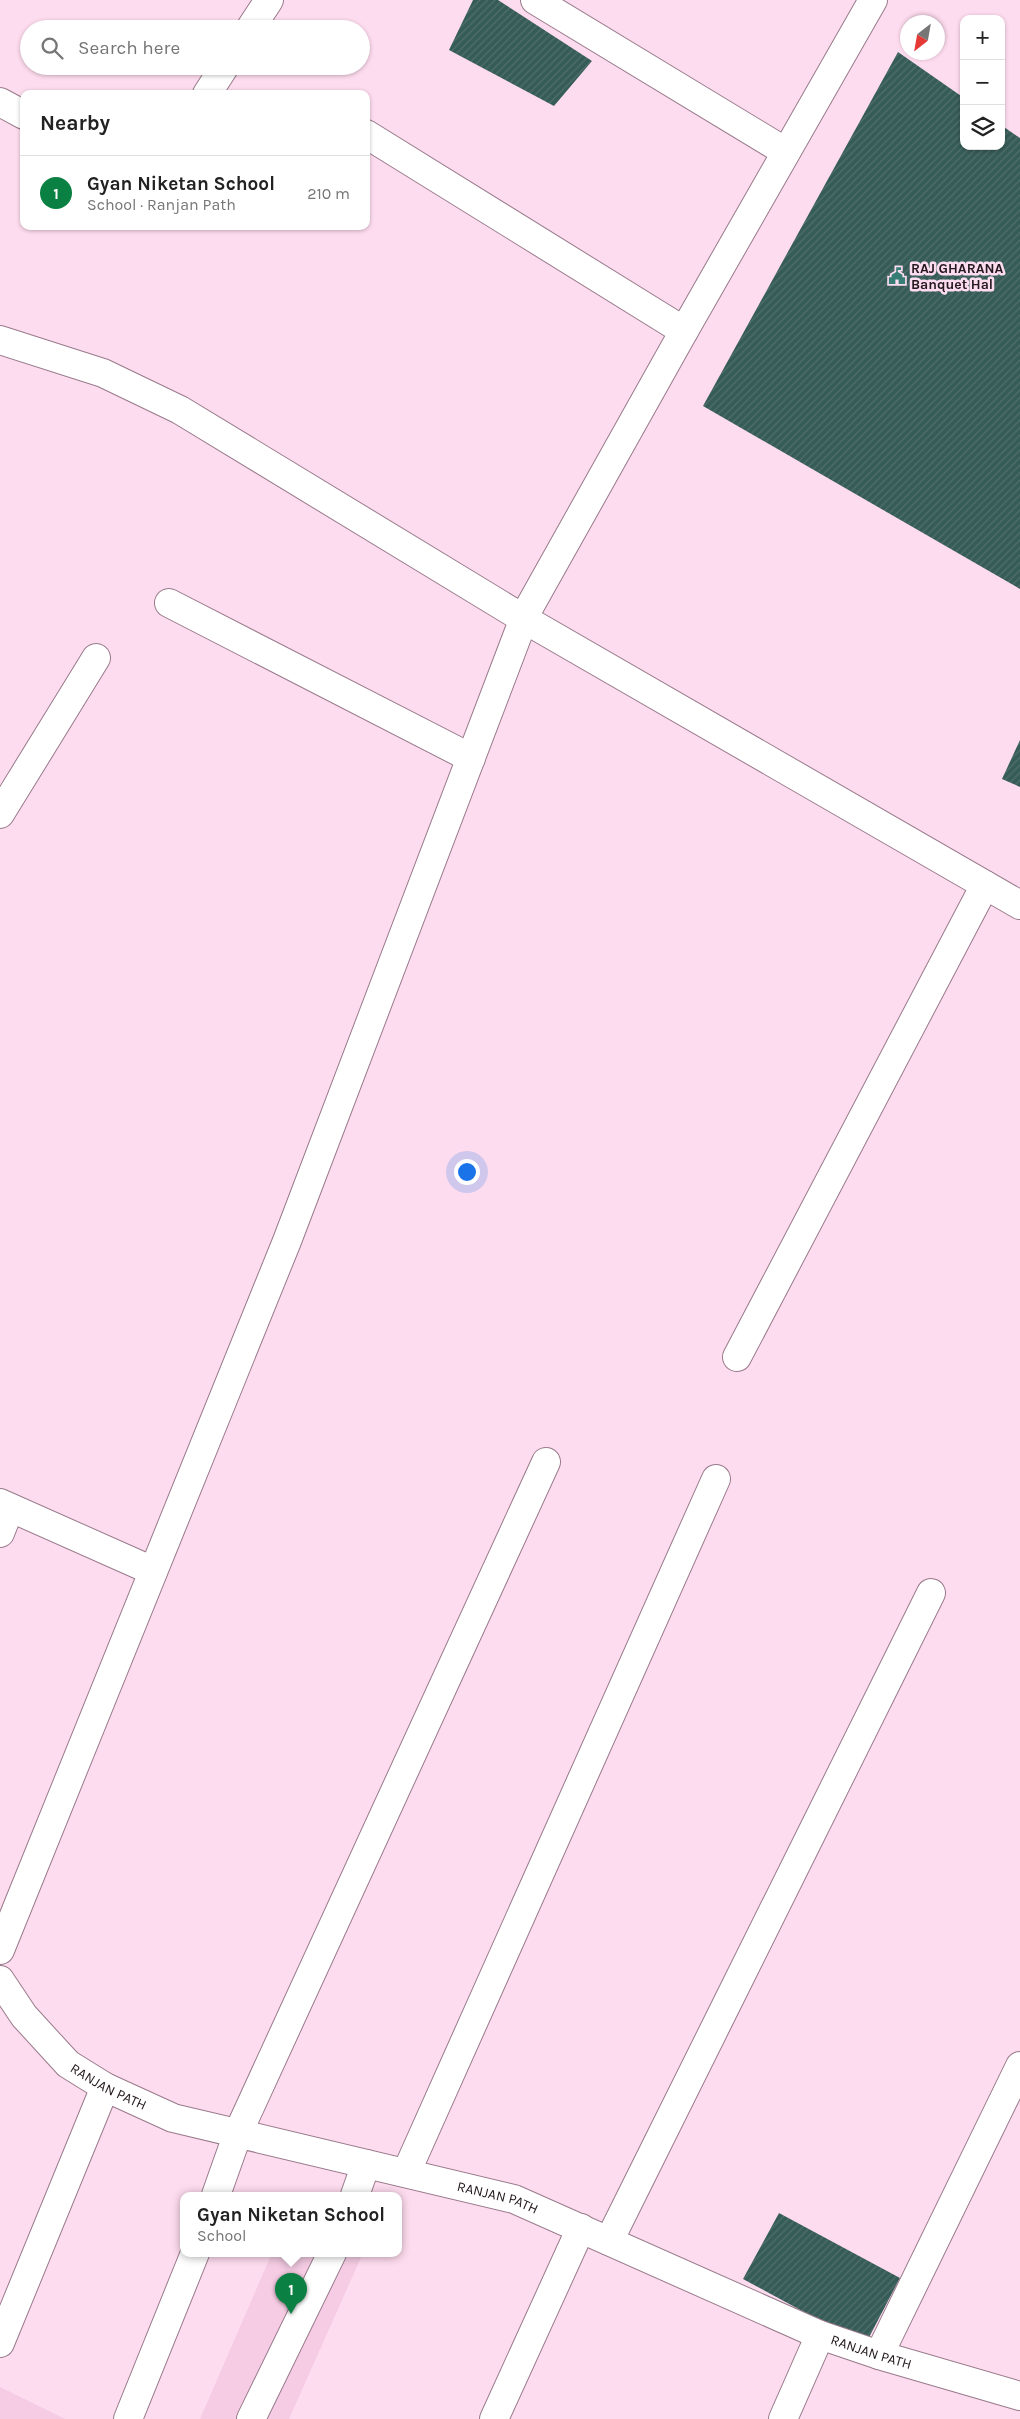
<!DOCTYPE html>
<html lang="en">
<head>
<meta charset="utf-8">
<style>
  :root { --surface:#fff; --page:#f2f2f2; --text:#222; --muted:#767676; --line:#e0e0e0; --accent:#0b8043 }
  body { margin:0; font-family:Karla,sans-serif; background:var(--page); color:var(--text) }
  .controls { position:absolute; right:15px; top:15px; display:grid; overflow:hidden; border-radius:10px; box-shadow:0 1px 4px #0004 }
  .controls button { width:45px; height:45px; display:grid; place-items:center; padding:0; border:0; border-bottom:1px solid var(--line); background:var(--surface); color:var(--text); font:25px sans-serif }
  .compass { position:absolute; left:900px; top:15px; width:45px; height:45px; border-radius:50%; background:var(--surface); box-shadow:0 1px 4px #0004; rotate:211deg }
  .you { position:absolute; left:466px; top:1171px; width:18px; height:18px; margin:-12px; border:4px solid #fff; border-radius:50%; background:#1a73e8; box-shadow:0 0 0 8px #1a73e833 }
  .badge { display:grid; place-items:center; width:32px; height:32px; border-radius:50%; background:var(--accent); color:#fff; font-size:16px; font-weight:700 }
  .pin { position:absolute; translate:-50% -41px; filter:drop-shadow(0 1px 2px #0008) }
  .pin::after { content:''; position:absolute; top:26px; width:18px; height:15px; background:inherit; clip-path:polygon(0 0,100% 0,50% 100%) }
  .popup { position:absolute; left:180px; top:2192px; width:222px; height:65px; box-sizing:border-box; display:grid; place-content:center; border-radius:10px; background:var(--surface); filter:drop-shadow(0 1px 4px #0005); font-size:16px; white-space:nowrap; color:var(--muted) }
  .popup b { font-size:19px; color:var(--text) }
  .popup::after { content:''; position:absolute; left:50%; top:100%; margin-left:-10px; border:10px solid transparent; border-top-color:var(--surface) }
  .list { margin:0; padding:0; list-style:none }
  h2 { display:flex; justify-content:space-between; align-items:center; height:65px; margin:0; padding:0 20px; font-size:21px }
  h2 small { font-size:16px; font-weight:400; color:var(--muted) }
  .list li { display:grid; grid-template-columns:32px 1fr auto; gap:15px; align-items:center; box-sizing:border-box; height:75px; padding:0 20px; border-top:1px solid var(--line) }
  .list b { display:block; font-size:19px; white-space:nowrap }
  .list p { margin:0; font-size:16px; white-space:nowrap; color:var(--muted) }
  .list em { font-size:16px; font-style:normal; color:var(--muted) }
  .icon { flex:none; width:28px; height:28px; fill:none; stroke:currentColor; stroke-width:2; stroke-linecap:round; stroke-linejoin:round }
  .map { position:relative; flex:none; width:1020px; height:2419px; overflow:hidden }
  .search { position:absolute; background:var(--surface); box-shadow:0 1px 4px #0004; left:20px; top:20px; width:350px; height:55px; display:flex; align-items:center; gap:12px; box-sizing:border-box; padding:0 18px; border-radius:28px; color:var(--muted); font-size:19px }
  .panel { position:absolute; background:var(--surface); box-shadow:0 1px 4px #0004; left:20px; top:90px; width:350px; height:140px; border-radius:10px }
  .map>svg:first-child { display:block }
</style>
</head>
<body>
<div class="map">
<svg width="1020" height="2419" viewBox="0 0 1020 2419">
  <defs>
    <pattern id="building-hatch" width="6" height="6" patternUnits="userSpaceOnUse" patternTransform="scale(1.25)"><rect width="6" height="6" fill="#365c58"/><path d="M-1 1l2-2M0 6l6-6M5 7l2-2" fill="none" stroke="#516f6c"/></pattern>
  </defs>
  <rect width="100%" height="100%" fill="#fedcef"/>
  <path fill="#f5cce3" d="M272,2253H363L289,2419H200Z
    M0,2387L65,2419H0Z"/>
  <path fill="url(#building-hatch)" d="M473,0H498L592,61L554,106L449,50Z
    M898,52L964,98V146H1001V125L1020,138V589L703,406Z
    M1020,740V787L1002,779Z
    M779,2213L900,2278L865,2345L743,2279Z"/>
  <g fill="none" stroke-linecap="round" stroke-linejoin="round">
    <g stroke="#987a8b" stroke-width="30">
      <g id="minor">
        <path d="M535,0L786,152"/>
        <path d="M250,29L269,0"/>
        <path d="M207,94L225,66"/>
        <path d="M0,102L24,115"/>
        <path d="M366,134L684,331"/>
        <path d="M0,340L103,373L180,410L524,619L1020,905"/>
        <path d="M169,603L471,758"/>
        <path d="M0,814L96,658"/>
        <path d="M737,1357L985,885"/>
        <path d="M0,1503L153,1571"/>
        <path d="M0,1533L10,1508"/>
        <path d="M0,1950L287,1241L526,613L684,331L873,0"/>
        <path id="s1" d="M0,1980L24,2016L68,2064L105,2087L173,2118L514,2199L820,2335L879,2355L1020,2396"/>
        <path d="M406,2173L716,1479"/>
        <path d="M216,2195L238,2133L546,1462"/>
        <path d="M355,2195L366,2164"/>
        <path d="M609,2241L931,1593"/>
        <path d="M0,2343L105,2087"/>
        <path d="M879,2355L1020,2066"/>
        <path d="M128,2419L195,2253"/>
        <path d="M251,2419L332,2253"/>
        <path d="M494,2419L581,2228"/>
        <path d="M783,2419L820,2335"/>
      </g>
    </g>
    <use href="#minor" stroke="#fff" stroke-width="28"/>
  </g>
  <defs>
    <g id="civic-bare" transform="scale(1.35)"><path d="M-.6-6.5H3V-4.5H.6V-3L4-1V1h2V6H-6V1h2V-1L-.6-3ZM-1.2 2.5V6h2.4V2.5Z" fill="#367d76" stroke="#fedcef" stroke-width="2.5" paint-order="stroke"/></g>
  </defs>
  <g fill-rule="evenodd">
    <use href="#civic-bare" x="897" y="276"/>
  </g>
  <g text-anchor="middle" stroke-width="5" stroke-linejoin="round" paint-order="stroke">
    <g font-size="14" font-weight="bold" fill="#23181e" stroke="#fedcef" text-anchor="start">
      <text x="911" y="273">RAJ GHARANA<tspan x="911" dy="16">Banquet Hal</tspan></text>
    </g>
    <g font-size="14" fill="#23181e" stroke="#fedcef">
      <text dy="5" stroke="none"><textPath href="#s1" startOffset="155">RANJAN PATH</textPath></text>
      <text dy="5" stroke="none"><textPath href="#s1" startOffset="561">RANJAN PATH</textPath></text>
      <text dy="5" stroke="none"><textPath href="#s1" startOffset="966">RANJAN PATH</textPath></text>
    </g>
  </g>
</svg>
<div class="controls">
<button>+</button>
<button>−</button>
<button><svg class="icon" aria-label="layers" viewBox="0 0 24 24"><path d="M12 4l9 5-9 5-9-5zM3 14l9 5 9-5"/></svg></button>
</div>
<svg class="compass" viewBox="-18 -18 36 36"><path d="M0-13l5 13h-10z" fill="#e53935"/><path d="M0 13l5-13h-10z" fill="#767676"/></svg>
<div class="you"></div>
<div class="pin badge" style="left:291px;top:2314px">1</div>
<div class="popup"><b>Gyan Niketan School</b>School</div>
<div class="search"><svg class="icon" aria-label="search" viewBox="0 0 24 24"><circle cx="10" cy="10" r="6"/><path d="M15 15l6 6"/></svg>Search here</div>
<section class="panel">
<h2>Nearby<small></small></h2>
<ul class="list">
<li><span class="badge">1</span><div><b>Gyan Niketan School</b><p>School · Ranjan Path</p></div><em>210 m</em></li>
</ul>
</section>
</div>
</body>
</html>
